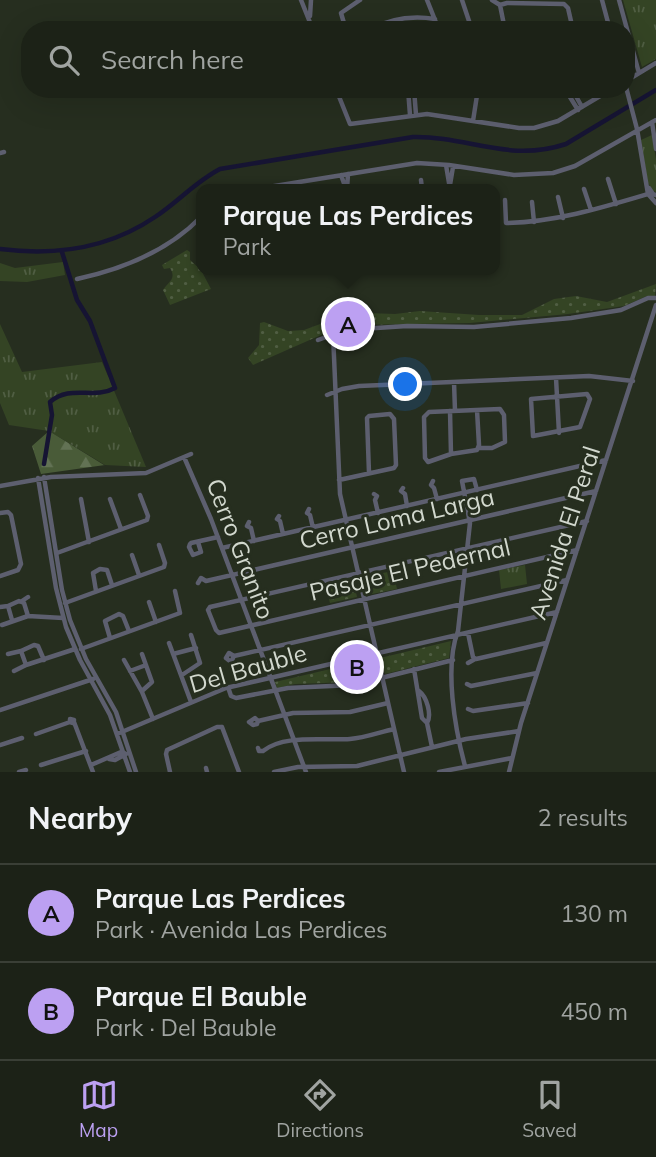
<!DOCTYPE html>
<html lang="en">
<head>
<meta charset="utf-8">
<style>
  :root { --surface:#1c2217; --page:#292f24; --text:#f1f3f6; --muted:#a0a4a1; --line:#3a3f36; --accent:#bca0f2 }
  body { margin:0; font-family:Mulish,sans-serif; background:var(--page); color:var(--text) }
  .you { position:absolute; left:406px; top:385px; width:24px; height:24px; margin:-18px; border:5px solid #fff; border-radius:50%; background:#1a73e8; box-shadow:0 0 0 10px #1a73e833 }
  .badge { display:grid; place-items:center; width:46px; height:46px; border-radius:50%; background:var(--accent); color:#111; font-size:23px; font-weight:700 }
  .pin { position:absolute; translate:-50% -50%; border:4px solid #fff; box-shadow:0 2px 7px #0006 }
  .popup { position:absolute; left:196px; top:184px; width:304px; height:91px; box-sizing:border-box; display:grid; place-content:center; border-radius:14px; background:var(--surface); filter:drop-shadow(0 2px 5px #0005); font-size:23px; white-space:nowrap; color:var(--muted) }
  .popup b { font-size:26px; color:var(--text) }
  .popup::after { content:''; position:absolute; left:50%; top:100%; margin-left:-14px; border:14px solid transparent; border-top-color:var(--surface) }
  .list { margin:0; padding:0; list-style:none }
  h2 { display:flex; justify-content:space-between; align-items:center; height:91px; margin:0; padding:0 28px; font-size:30px }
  h2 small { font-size:23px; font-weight:400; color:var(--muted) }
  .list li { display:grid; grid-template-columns:46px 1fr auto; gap:21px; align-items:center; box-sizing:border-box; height:98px; padding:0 28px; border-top:2px solid var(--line) }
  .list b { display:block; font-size:26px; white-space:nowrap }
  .list p { margin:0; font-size:23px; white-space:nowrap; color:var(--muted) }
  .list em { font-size:23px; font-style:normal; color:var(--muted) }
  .icon { flex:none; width:38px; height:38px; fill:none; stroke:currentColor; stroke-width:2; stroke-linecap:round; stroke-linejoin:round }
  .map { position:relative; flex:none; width:656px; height:772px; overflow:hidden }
  .search { position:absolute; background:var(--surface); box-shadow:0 7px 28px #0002; left:21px; right:21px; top:21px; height:77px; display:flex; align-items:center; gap:18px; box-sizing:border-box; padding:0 24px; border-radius:28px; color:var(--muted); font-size:26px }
  .sheet { height:287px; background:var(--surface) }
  nav { display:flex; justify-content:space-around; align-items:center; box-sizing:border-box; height:98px; border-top:2px solid var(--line); background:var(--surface); font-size:19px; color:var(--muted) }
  nav a { display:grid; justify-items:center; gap:4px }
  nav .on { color:var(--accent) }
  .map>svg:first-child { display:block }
</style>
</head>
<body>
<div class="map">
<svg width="656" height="772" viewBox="0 0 656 772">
  <defs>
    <pattern id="grass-tufts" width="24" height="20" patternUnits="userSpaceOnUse" patternTransform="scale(1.75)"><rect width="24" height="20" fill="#344424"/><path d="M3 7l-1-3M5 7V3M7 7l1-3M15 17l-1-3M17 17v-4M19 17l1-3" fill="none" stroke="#505e43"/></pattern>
    <pattern id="forest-firs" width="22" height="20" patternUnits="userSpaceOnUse" patternTransform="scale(1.75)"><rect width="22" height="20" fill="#495b38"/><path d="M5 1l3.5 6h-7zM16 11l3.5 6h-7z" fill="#627254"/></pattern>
    <pattern id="park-dots" width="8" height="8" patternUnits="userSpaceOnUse" patternTransform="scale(1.75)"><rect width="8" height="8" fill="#344424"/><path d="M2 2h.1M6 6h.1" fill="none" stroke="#505e43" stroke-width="1.8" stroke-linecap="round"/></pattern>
  </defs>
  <rect width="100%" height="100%" fill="#262e1f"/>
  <path fill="url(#grass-tufts)" d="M623,0H656V59L642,67Z
    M652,135L656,159V192L653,191L648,183L641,140Z
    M63,262L65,275L27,282L0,281V263L15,268Z
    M0,324L22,372L102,362L146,467L105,465L49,431L9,425L0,403Z
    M525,565L527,584L501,589L499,570Z"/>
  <path fill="url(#forest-firs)" d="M49,431L104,465H105L41,474L32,446Z"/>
  <path fill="url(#park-dots)" d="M187,250L190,252V260L201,270L211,289L170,305L163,290C168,282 177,279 170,268L164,269L162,265Z
    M656,284L655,296H647L624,306L568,314L470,323L353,325L321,335L253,365L248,358L259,345L260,323L264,322L288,331L304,330L339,317L367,313L395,314L420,311L479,315H522L554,299L576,296L607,302Z
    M393,571L397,589L367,595L363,577Z
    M353,578L357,597L330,603L325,584Z
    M451,641L449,658L385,674L380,658Z
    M373,659L377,675L351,682L295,684L277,688L275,682Z"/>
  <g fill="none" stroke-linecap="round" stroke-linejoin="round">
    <path stroke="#161433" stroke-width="4.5" d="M0,249C55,256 108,249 155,217C178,202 195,182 220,169L413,137C468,136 509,163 566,144L656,90
      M44,464L52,415L50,402C71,384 93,400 115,388L90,321L77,300L62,252"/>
    <path stroke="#5d5f6f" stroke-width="4.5" d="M301,0L313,30
      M427,0L439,30
      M462,0L472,30
      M492,0L500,5L507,3L564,4L568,8L573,30
      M602,0L610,30
      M619,0L639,73
      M500,5L505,30
      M310,16L311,0
      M346,30L341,13L360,0
      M368,30C389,19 411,15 435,19
      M626,81L656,63
      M626,87L637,129L648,194L656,203
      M336,89L350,124L427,114L519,128H534L558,121L612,89
      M408,89L410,115
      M414,89L416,115
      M511,89C520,97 534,94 544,89
      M565,89L578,110
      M572,89L582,107
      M473,121L478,89
      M652,122L656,149
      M0,153L4,152
      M446,165L450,189
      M341,175L346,189
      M608,179L616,204
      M421,180L422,189
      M450,185L453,167
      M649,188L653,194L656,195
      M256,189L417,163L449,165L514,175L553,173L575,166L656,120
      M347,189L348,174
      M584,189L591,210
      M558,197L563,218
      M505,200L506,223C555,222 601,208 648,194
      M532,202L534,222
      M77,279C123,269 168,251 201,217
      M333,334L340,494L404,772
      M318,340L346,330L407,326L474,327L571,318L621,310L648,298H656
      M556,378L559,433
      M454,382L455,411
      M587,394L590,399L580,427L533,436L531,399Z
      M327,395L342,389L359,386L589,376L633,381
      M477,410L479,445L477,450L451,454L428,462L425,458L424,417L429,412L500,409L504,415L505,442L492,448H479
      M450,411L451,454
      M184,457L211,519L306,772
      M44,477L62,590L70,620L86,659L116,712L136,772
      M38,478L56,588L66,627L80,660L110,715L130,772
      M339,480L394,468L396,465L394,419L390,414L369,416L367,418L369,473
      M433,481L431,485L434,488L437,499
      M0,486L51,477L146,473L191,454
      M403,488L401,491L405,494L407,506
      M374,494L377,496L375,500L378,513
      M81,499L89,542
      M110,499L121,529
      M309,509L307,513L310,515L313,528
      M0,513L8,512L11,515L21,564L18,570L0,576
      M279,516L277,519L280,521L283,534
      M249,522L247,526L251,528L254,541
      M198,542L201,552L193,555L189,547L190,544L191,543L218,537
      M222,548L606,460
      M577,550L219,633L216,630L208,610L210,607L587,521
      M57,553L147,520L148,516L140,495
      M132,555L139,575
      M198,583L201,578L206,581L596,491
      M96,591L93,573L100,569L107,570L112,585
      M22,601L28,597
      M149,602L156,622
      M65,603L164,567L165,563L159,545
      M0,607L8,606
      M12,620L8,606L19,601L24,603L28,616
      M2,625L28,616L63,618
      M468,633L473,657L476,659L546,643
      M110,638L105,621L119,614L123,616L129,631
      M169,643L191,702
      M81,649L180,613L175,591
      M8,654L21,651
      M142,654L152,682L142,691
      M173,654L196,648
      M226,658L231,662L234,656L567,580
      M226,658L229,653L234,656
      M124,660L142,692L153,719
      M468,663L475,659
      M26,665L21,651L34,645L38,646L44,660
      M414,669L422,718L427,723L432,747
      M14,671L26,665L75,649
      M130,671L146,665
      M182,675L200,663L191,635
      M467,684L471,686L537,673
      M228,687L231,696L236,698L288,688L353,685L453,660
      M419,691C427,697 432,715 427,723
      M468,709L473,711L528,703
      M0,710L93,679
      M70,719L74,720L73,723L70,722Z
      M258,721L255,718L249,722L253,725L257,724L258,721L293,713L350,712L388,703
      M74,722L93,772
      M222,727L239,772
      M36,734L70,722
      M117,734L226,688L557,612
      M0,745L22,738
      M258,748L259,751H263C284,734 323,741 350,739C365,738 380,732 394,729
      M109,759L115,760L126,754
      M41,765L86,751
      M91,765L121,752L124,753
      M465,766C455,729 444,667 458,631L470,523L462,481L474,479L477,490
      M206,768L207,772
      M19,772L26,770
      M170,772L166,754L167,750L217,727H222
      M274,772L298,767L357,766L466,739L519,731
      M439,772L512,758
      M509,772L521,723L656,305"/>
  </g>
  <g text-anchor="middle" stroke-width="6" stroke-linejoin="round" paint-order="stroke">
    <g font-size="24" fill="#d2d8ce" stroke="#262e1f">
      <text transform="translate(397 519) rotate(-13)" y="8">Cerro Loma Larga</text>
      <text transform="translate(565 533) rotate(-72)" y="8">Avenida El Peral</text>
      <text transform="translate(240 549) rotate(69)" y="8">Cerro Granito</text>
      <text transform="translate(410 570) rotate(-13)" y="8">Pasaje El Pedernal</text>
      <text transform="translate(248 669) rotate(-16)" y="8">Del Bauble</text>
    </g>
  </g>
</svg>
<div class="you"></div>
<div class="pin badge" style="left:348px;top:324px">A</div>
<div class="popup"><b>Parque Las Perdices</b>Park</div>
<div class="pin badge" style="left:357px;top:667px">B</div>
<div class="search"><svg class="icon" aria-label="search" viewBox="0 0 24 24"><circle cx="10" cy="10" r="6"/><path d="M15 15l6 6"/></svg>Search here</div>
</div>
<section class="sheet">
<h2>Nearby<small>2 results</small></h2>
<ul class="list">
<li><span class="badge">A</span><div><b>Parque Las Perdices</b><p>Park · Avenida Las Perdices</p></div><em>130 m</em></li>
<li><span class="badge">B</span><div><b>Parque El Bauble</b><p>Park · Del Bauble</p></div><em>450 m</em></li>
</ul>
</section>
<nav>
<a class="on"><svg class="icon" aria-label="map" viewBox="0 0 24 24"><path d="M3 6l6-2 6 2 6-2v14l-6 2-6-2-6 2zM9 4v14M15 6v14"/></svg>Map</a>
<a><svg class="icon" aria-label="directions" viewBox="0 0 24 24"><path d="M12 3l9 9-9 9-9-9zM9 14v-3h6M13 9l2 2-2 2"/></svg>Directions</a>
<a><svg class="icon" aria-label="saved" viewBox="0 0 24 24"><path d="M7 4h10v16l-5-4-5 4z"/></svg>Saved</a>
</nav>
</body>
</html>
